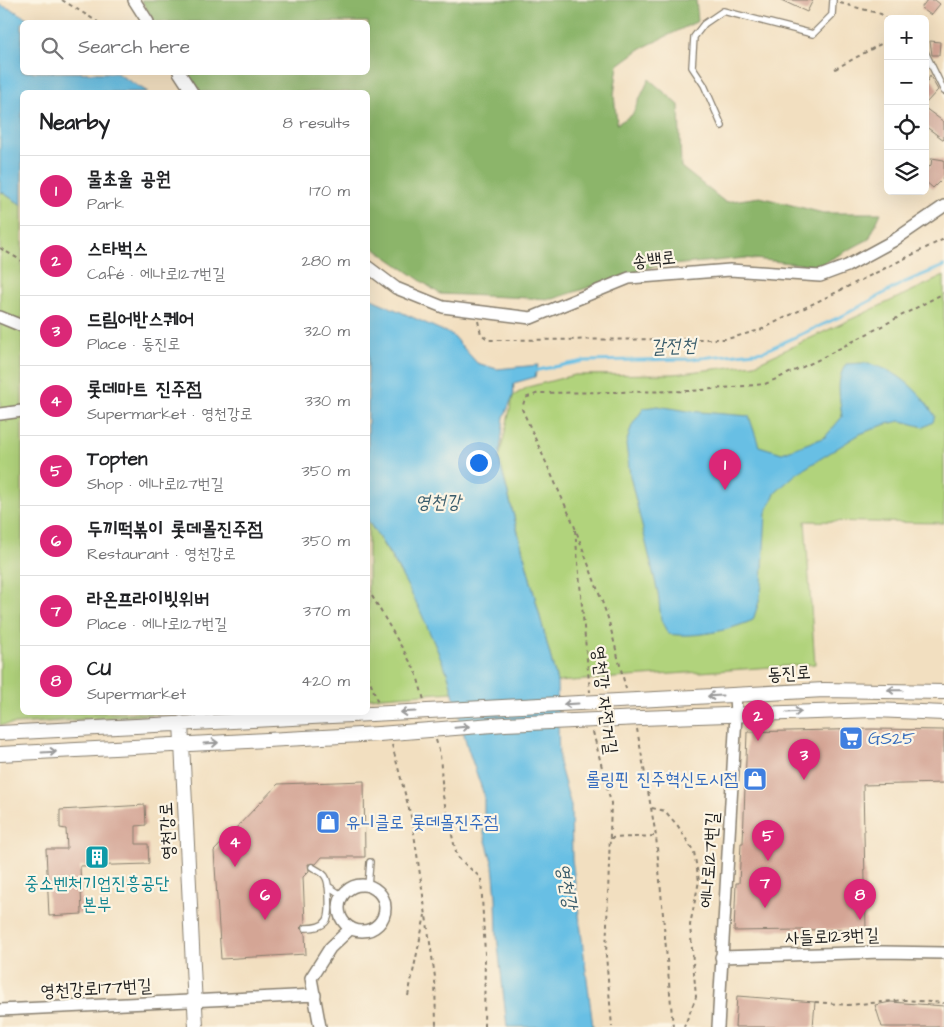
<!DOCTYPE html>
<html lang="en">
<head>
<meta charset="utf-8">
<style>
  :root { --surface:#fff; --page:#f2f2f2; --text:#202124; --muted:#757577; --line:#e0e0e0; --accent:#db2777 }
  body { margin:0; font-family:"Architects Daughter","Poor Story",sans-serif; background:var(--page); color:var(--text) }
  .controls { position:absolute; right:15px; top:15px; display:grid; overflow:hidden; border-radius:8px; box-shadow:0 5px 20px #0002 }
  .controls button { width:45px; height:45px; display:grid; place-items:center; padding:0; border:0; border-bottom:1px solid var(--line); background:var(--surface); color:var(--text); font:25px sans-serif }
  .you { position:absolute; left:478px; top:462px; width:18px; height:18px; margin:-12px; border:4px solid #fff; border-radius:50%; background:#1a73e8; box-shadow:0 0 0 8px #1a73e833 }
  .badge { display:grid; place-items:center; width:32px; height:32px; border-radius:50%; background:var(--accent); color:#fff; font-size:16px; font-weight:700 }
  .pin { position:absolute; translate:-50% -41px; filter:drop-shadow(0 1px 2px #0008) }
  .pin::after { content:''; position:absolute; top:26px; width:18px; height:15px; background:inherit; clip-path:polygon(0 0,100% 0,50% 100%) }
  .list { margin:0; padding:0; list-style:none }
  h2 { display:flex; justify-content:space-between; align-items:center; height:65px; margin:0; padding:0 20px; font-size:21px }
  h2 small { font-size:16px; font-weight:400; color:var(--muted) }
  .list li { display:grid; grid-template-columns:32px 1fr auto; gap:15px; align-items:center; box-sizing:border-box; height:70px; padding:0 20px; border-top:1px solid var(--line) }
  .list b { display:block; font-size:19px; white-space:nowrap }
  .list p { margin:0; font-size:16px; white-space:nowrap; color:var(--muted) }
  .list em { font-size:16px; font-style:normal; color:var(--muted) }
  .icon { flex:none; width:28px; height:28px; fill:none; stroke:currentColor; stroke-width:2; stroke-linecap:round; stroke-linejoin:round }
  .map { position:relative; flex:none; width:944px; height:1027px; overflow:hidden }
  .search { position:absolute; background:var(--surface); box-shadow:0 5px 20px #0002; left:20px; top:20px; width:350px; height:55px; display:flex; align-items:center; gap:12px; box-sizing:border-box; padding:0 18px; border-radius:8px; color:var(--muted); font-size:19px }
  .panel { position:absolute; background:var(--surface); box-shadow:0 5px 20px #0002; left:20px; top:90px; width:350px; height:625px; border-radius:8px }
  .map>svg:first-child { display:block }
</style>
</head>
<body>
<div class="map">
<svg width="944" height="1027" viewBox="0 0 944 1027">
  <rect width="100%" height="100%" fill="#fcf5e5"/>
  <filter id="ink" filterUnits="userSpaceOnUse"><feTurbulence type="fractalNoise" baseFrequency=".02" numOctaves="2"/><feDisplacementMap in="SourceGraphic" scale="10" xChannelSelector="R" yChannelSelector="G"/><feConvolveMatrix kernelMatrix="1 2 1 2 8 2 1 2 1" color-interpolation-filters="sRGB"/></filter>
  <filter id="wash" filterUnits="userSpaceOnUse"><feTurbulence type="fractalNoise" baseFrequency=".0096" numOctaves="4" result="noise"/><feDisplacementMap in="SourceGraphic" scale="20" xChannelSelector="R" yChannelSelector="G"/><feGaussianBlur stdDeviation="1.12" result="paint"/><feColorMatrix in="noise" values="0 0 0 0 0 0 0 0 0 0 0 0 0 0 0 0 0 1.4 0 .05"/><feComposite in="paint" operator="in"/></filter>
  <g filter="url(#wash)">
    <rect width="100%" height="100%" fill="#f2dfc0"/>
    <path fill="#b1d37b" stroke="#66784c" d="M0,191L22,205V712L175,713L0,725Z
      M944,276V523L805,521L815,664L557,682L499,459L513,396L528,387L574,375L674,374L755,364Z
      M368,521C402,573 437,631 453,692L368,698Z"/>
    <path fill="#8cb56b" stroke="#546844" d="M141,0H696L698,21L640,49L618,65L614,95L617,124L632,115L649,79L679,105L681,167L725,202L760,197L823,213H881L869,239L818,266L745,258L651,267L553,299L440,294L368,244V92H201L186,73L368,72V22H155Z"/>
    <path fill="#67bfe4" stroke="#426e80" d="M0,5L13,10L34,22H22V72L116,73L148,92H22V205L0,191Z
      M368,294L374,300L452,335L477,363L497,369L538,365L535,377L514,383L513,396L504,417L499,459L557,682L559,763L571,806L572,859L593,1027H507L497,936L496,897L493,865L484,834V795L468,749L448,675L419,608L393,559L368,521Z
      M863,363C896,368 917,388 935,416L933,422L924,427L901,421L886,424L860,434L796,474L775,493L766,513L762,585L759,602L753,620C728,631 695,638 668,634L661,620L658,593L630,476L626,444L632,425L644,408L658,406L688,411L749,416L759,446L782,453L825,437L842,417C840,399 835,380 846,364Z"/>
    <g fill="none" stroke-linecap="round" stroke-linejoin="round">
      <path stroke="#67bfe4" stroke-width="3" d="M533,371L584,361L692,359L764,351L844,315L903,283L944,266"/>
    </g>
    <g id="blocks">
      <path fill="#d4a595" d="M781,0H813L807,12Z
        M927,0H935L940,4L931,15L921,8Z
        M930,41L940,42L939,55H932Z
        M930,76L938,90L925,104V85Z
        M925,108L944,122V140L925,126Z
        M932,158L944,160V177L933,188L925,181V171L931,165Z
        M872,729L944,730V783L863,785L866,929L734,931L736,883H739L741,843H743L747,732Z
        M364,781L365,857H322L316,864H308L309,871L303,877L305,923L300,928L305,933L306,954L221,959L214,851L278,784Z
        M145,805L146,825L136,826V844H148L149,864L80,866L82,914L49,916L46,849H67L66,829L60,828V810Z
        M737,996L815,1002L813,1027H735Z
        M891,1002L944,1006V1027H882L875,1005Z"/>
    </g>
  </g>
  <g filter="url(#ink)">
    <use href="#blocks" fill-opacity="0" stroke="#877e6e" stroke-width="1"/>
    <g fill="none" stroke-linecap="round" stroke-linejoin="round">
      <g stroke="#877e6e" stroke-width="8">
        <path id="service" d="M925,52L944,91
          M722,126L704,85L692,67L694,37L704,24L723,11L813,34L832,15L833,0
          M328,886L343,896
          M368,886L370,862
          M305,928C331,928 330,917 329,895C328,888 329,882 325,876C322,872 317,870 312,867"/>
      </g>
      <g stroke="#877e6e" stroke-width="14">
        <path id="minor" d="M134,0L148,22
          M179,72L192,92
          M368,267L396,288L443,307L531,318L629,278L730,270L820,276L847,266L893,241L944,206
          M0,317L22,326
          M0,414L22,411
          M339 908a23 23 0 1 1 46 0a23 23 0 1 1-46 0Z
          M721,957L882,952L944,953
          M0,1010L315,995
          M320,1027L311,978L330,948L351,928
          M718,1027L736,715L735,695"/>
      </g>
      <g stroke="#877e6e" stroke-width="16">
        <path id="tertiary" d="M637,700L824,690L944,692
          M641,718L875,710L944,713
          M181,723L196,1027
          M0,733L371,714
          M0,754L379,734"/>
      </g>
      <path stroke="#877e6e" stroke-width="2" stroke-dasharray="4 4" stroke-linecap="butt" d="M62,0L98,22
        M840,3L881,14L888,21
        M835,69L888,40
        M0,248L22,261
        M478,321L481,334L489,340L727,339L760,330L944,239
        M575,530L590,692
        M368,589L416,672L424,700
        M368,675L378,703
        M626,689L608,618L574,525L522,409L525,398L539,393L691,391L765,384L816,361L944,293
        M637,729L656,836L673,1027
        M593,732L611,803L606,955L612,1027
        M436,740L440,754L443,796L457,857L481,878L485,954L484,1027
        M392,745L412,820L435,977L436,1027
        M652,808L665,811L678,826L694,852L699,881L690,925L696,997L684,1027
        M610,838L656,836
        M408,996L425,915
        M815,1002L848,1005L905,1000L944,1003"/>
      <use href="#service" stroke="#fff" stroke-width="5.5"/>
      <use href="#minor" stroke="#fff" stroke-width="11"/>
      <use href="#tertiary" stroke="#fff" stroke-width="14"/>
      <g stroke="#877e6e" stroke-width="16" stroke-linecap="butt">
        <path id="tertiary-bridge" d="M371,714L637,700
          M379,734L505,724L641,718"/>
      </g>
      <use href="#tertiary-bridge" stroke="#fff" stroke-width="14"/>
    </g>
    <defs><path id="oneway-shaft" d="M-6 0H5M1.5-3L5.5 0L1.5 3" fill="none" stroke-width="1.6" stroke-linecap="round" stroke-linejoin="round" transform="scale(1.25)"/></defs>
    <g stroke="#999">
      <use href="#oneway-shaft" transform="translate(895 690) rotate(-179)"/>
      <use href="#oneway-shaft" transform="translate(715 696) rotate(177)"/>
      <use href="#oneway-shaft" transform="translate(571 704) rotate(177)"/>
      <use href="#oneway-shaft" transform="translate(408 712) rotate(177)"/>
      <use href="#oneway-shaft" transform="translate(794 712) rotate(-3)"/>
      <use href="#oneway-shaft" transform="translate(462 727) rotate(-5)"/>
      <use href="#oneway-shaft" transform="translate(211 743) rotate(-3)"/>
      <use href="#oneway-shaft" transform="translate(49 752) rotate(-3)"/>
    </g>
  </g>
  <defs>
    <g id="supermarket-square" transform="scale(1.25)"><rect x="-9" y="-9" width="18" height="18" rx="4" fill="#3f7fe0" stroke="#fcf5e5"/><path d="M-6-5.5h2.5l.6 2H6L4.5 2H-2.5L-4.4-4H-6ZM-1.5 3.2a1.3 1.3 0 1 0 .1 0ZM3 3.2a1.3 1.3 0 1 0 .1 0Z" fill="#fff"/></g>
    <g id="shop-square" transform="scale(1.25)"><rect x="-9" y="-9" width="18" height="18" rx="4" fill="#3f7fe0" stroke="#fcf5e5"/><path d="M-5-2.5h2.3a2.7 3.5 0 0 1 5.4 0H5L5.5 6h-11ZM-1.5-2.5h3a1.5 2.3 0 0 0-3 0Z" fill="#fff"/></g>
    <g id="building-square" transform="scale(1.25)"><rect x="-9" y="-9" width="18" height="18" rx="4" fill="#0f9aa8" stroke="#fcf5e5"/><path d="M-4-6H4V6H1V3H-1V6H-4ZM-2.5-4.3h1.7v1.8h-1.7ZM.8-4.3h1.7v1.8H.8ZM-2.5-1h1.7V.8h-1.7ZM.8-1h1.7V.8H.8Z" fill="#fff"/></g>
  </defs>
  <g fill-rule="evenodd">
    <use href="#supermarket-square" x="851" y="738"/>
    <use href="#shop-square" x="755" y="779"/>
    <use href="#shop-square" x="328" y="822"/>
    <use href="#building-square" x="97" y="857"/>
  </g>
  <g text-anchor="middle" stroke-width="4.5" stroke-linejoin="round" paint-order="stroke">
    <g font-size="18" fill="#1c1c1c" stroke="#fcf5e5">
      <text transform="translate(654 259) rotate(-6)" y="6">송백로</text>
      <text transform="translate(789 673) rotate(-3)" y="6">동진로</text>
      <text transform="translate(605 700) rotate(83)" y="6">영천강 자전거길</text>
      <text transform="translate(167 831) rotate(-93)" y="6">영천강로</text>
      <text transform="translate(709 860) rotate(-86)" y="6">에나로127번길</text>
      <text transform="translate(832 936) rotate(-2)" y="6">사들로123번길</text>
      <text transform="translate(96 988) rotate(-3)" y="6">영천강로177번길</text>
    </g>
    <g font-size="18" fill="#366cbe" stroke="#fcf5e5" text-anchor="start">
      <text x="868" y="744">GS25</text>
      <text x="738" y="785" text-anchor="end">롤링핀 진주혁신도시점</text>
      <text x="346" y="828">유니클로 롯데몰진주점</text>
    </g>
    <g font-size="18" fill="#0d838f" stroke="#fcf5e5">
      <text x="97" y="889">중소벤처기업진흥공단<tspan x="97" dy="21">본부</tspan></text>
    </g>
    <g font-size="19" font-style="italic" fill="#3a5d6c" stroke="#fcf5e5">
      <text transform="translate(673 345) rotate(-2)" y="7">갈전천</text>
      <text x="438" y="508">영천강</text>
      <text transform="translate(568 886) rotate(80)" y="7">영천강</text>
    </g>
  </g>
</svg>
<div class="controls">
<button>+</button>
<button>−</button>
<button><svg class="icon" aria-label="locate" viewBox="0 0 24 24"><circle cx="12" cy="12" r="6"/><path d="M12 2v4M12 18v4M2 12h4M18 12h4"/></svg></button>
<button><svg class="icon" aria-label="layers" viewBox="0 0 24 24"><path d="M12 4l9 5-9 5-9-5zM3 14l9 5 9-5"/></svg></button>
</div>
<div class="you"></div>
<div class="pin badge" style="left:725px;top:490px">1</div>
<div class="pin badge" style="left:758px;top:741px">2</div>
<div class="pin badge" style="left:804px;top:780px">3</div>
<div class="pin badge" style="left:235px;top:867px">4</div>
<div class="pin badge" style="left:768px;top:861px">5</div>
<div class="pin badge" style="left:265px;top:920px">6</div>
<div class="pin badge" style="left:765px;top:908px">7</div>
<div class="pin badge" style="left:860px;top:920px">8</div>
<div class="search"><svg class="icon" aria-label="search" viewBox="0 0 24 24"><circle cx="10" cy="10" r="6"/><path d="M15 15l6 6"/></svg>Search here</div>
<section class="panel">
<h2>Nearby<small>8 results</small></h2>
<ul class="list">
<li><span class="badge">1</span><div><b>물초울 공원</b><p>Park</p></div><em>170 m</em></li>
<li><span class="badge">2</span><div><b>스타벅스</b><p>Café · 에나로127번길</p></div><em>280 m</em></li>
<li><span class="badge">3</span><div><b>드림어반스퀘어</b><p>Place · 동진로</p></div><em>320 m</em></li>
<li><span class="badge">4</span><div><b>롯데마트 진주점</b><p>Supermarket · 영천강로</p></div><em>330 m</em></li>
<li><span class="badge">5</span><div><b>Topten</b><p>Shop · 에나로127번길</p></div><em>350 m</em></li>
<li><span class="badge">6</span><div><b>두끼떡볶이 롯데몰진주점</b><p>Restaurant · 영천강로</p></div><em>350 m</em></li>
<li><span class="badge">7</span><div><b>라온프라이빗위버</b><p>Place · 에나로127번길</p></div><em>370 m</em></li>
<li><span class="badge">8</span><div><b>CU</b><p>Supermarket</p></div><em>420 m</em></li>
</ul>
</section>
</div>
</body>
</html>
